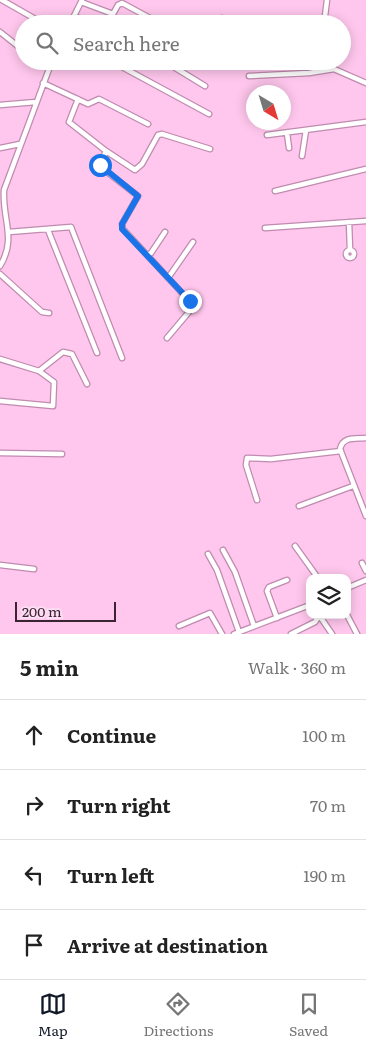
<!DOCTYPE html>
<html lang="en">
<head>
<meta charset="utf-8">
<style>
  :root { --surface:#fff; --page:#f6f6f6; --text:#222; --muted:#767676; --line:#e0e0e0; --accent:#111827 }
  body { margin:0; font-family:Literata,serif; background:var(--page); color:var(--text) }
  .controls { position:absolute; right:15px; bottom:15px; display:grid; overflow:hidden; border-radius:10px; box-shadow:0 2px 12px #0003 }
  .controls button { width:45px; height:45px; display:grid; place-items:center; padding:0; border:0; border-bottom:1px solid var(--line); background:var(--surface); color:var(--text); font:25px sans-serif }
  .compass { position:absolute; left:246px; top:85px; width:45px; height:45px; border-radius:50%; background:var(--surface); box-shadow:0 2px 12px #0003; rotate:142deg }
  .scale { position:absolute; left:15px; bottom:12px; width:101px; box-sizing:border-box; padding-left:5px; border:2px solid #392433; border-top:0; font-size:14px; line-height:18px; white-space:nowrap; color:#392433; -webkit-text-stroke:4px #fedcf3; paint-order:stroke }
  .stop { position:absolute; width:15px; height:15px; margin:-11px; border:4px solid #1a73e8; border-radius:50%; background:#fff }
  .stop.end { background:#1a73e8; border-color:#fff; box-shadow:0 1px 5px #0008 }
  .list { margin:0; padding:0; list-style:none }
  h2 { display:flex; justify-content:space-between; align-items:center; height:65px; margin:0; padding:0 20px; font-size:21px }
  h2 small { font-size:16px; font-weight:400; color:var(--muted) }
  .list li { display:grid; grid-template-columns:32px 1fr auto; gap:15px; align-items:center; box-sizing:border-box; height:70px; padding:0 20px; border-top:1px solid var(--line) }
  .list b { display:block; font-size:19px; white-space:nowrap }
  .list em { font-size:16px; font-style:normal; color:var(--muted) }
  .icon { flex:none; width:28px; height:28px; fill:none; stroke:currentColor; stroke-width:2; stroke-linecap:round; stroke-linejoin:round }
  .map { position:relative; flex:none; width:366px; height:634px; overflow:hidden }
  .search { position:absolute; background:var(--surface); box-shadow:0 2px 12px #0003; left:15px; right:15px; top:15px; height:55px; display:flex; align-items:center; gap:12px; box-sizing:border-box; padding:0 18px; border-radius:28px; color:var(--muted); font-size:19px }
  .sheet { height:345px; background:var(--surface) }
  nav { display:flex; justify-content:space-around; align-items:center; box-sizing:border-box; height:70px; border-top:1px solid var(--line); background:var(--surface); font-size:14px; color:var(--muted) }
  nav a { display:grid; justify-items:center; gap:2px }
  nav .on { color:var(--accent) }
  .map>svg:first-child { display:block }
</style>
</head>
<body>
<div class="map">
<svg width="366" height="634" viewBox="0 0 366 634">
  <rect width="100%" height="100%" fill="#ffc7ed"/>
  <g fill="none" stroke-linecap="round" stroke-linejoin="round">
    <g stroke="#bf8baf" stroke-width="7">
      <path id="minor" d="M2,0L44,24
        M81,2L113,14L118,5L122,3L161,24
        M74,16L92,24
        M70,24L82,0
        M220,24L222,18
        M324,24L327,0
        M0,32L24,51
        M111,61L209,114
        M164,61L205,86
        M249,76L309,73L334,69L366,83
        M43,83L88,104L99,99L148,124
        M78,99L69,122L106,151L100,165L102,168L138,196L122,224L123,229L194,306L167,338
        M0,105L36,102
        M287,133L289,148
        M267,135L366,122
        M0,148L20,144
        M106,151L135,170L142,164L158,135L162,134L210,149
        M302,156L306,130
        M275,191L366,169
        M349,222L350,250
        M265,228L366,221
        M48,230L97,353
        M9,232L71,227L122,358
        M346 254a4 4 0 1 1 8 0a4 4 0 1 1-8 0Z
        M147,255L151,253L165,232
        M0,266C17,238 2,220 4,190L52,61
        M0,274L42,312L49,313
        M168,278L193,242
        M0,359L39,371L54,382L53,406L0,401
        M39,371L63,352L72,354L87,384
        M366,438C355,439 343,436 340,449L366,516
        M0,453L62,454
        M257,500L246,465L247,458L271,459L341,451
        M299,506L353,486
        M295,546L318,578
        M223,550L235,572L254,626
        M208,554L217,570L239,632
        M362,563L366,571
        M0,565L34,569
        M347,588L366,580
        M319,615L332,634
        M347,615L357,634
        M277,618L267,591L269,587L287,580
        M179,626L210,613L222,634
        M234,634L310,605
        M291,634L315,622L319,616"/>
    </g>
    <use href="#minor" stroke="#fff" stroke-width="4.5"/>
  </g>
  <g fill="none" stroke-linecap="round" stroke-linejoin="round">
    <path stroke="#1a73e8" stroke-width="6" d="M100,165L138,196L122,224V229L190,301"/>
  </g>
</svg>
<div class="controls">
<button><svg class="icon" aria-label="layers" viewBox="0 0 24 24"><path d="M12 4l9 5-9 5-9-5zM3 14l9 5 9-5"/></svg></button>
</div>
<svg class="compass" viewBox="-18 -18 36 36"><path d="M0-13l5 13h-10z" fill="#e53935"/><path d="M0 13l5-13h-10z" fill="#767676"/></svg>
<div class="scale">200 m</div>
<div class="stop" style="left:100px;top:165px"></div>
<div class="stop end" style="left:190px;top:301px"></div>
<div class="search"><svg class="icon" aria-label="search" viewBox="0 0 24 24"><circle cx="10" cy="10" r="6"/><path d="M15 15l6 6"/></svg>Search here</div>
</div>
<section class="sheet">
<h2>5 min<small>Walk · 360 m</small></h2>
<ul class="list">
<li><svg class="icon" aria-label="ahead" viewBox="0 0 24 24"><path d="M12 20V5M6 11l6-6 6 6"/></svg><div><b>Continue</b></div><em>100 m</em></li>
<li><svg class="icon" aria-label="right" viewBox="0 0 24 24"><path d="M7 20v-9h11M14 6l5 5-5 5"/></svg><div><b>Turn right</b></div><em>70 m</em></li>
<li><svg class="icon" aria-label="left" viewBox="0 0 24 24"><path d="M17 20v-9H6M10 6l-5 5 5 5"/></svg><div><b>Turn left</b></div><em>190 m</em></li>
<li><svg class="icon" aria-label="arrive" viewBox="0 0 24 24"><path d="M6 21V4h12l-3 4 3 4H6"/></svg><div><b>Arrive at destination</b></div></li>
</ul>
</section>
<nav>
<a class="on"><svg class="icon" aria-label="map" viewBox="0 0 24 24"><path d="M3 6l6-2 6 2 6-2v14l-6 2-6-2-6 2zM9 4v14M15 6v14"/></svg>Map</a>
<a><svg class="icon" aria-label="directions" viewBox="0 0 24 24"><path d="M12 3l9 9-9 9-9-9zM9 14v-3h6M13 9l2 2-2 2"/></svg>Directions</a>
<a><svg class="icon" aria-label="saved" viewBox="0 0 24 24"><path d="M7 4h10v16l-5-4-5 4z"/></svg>Saved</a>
</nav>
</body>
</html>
